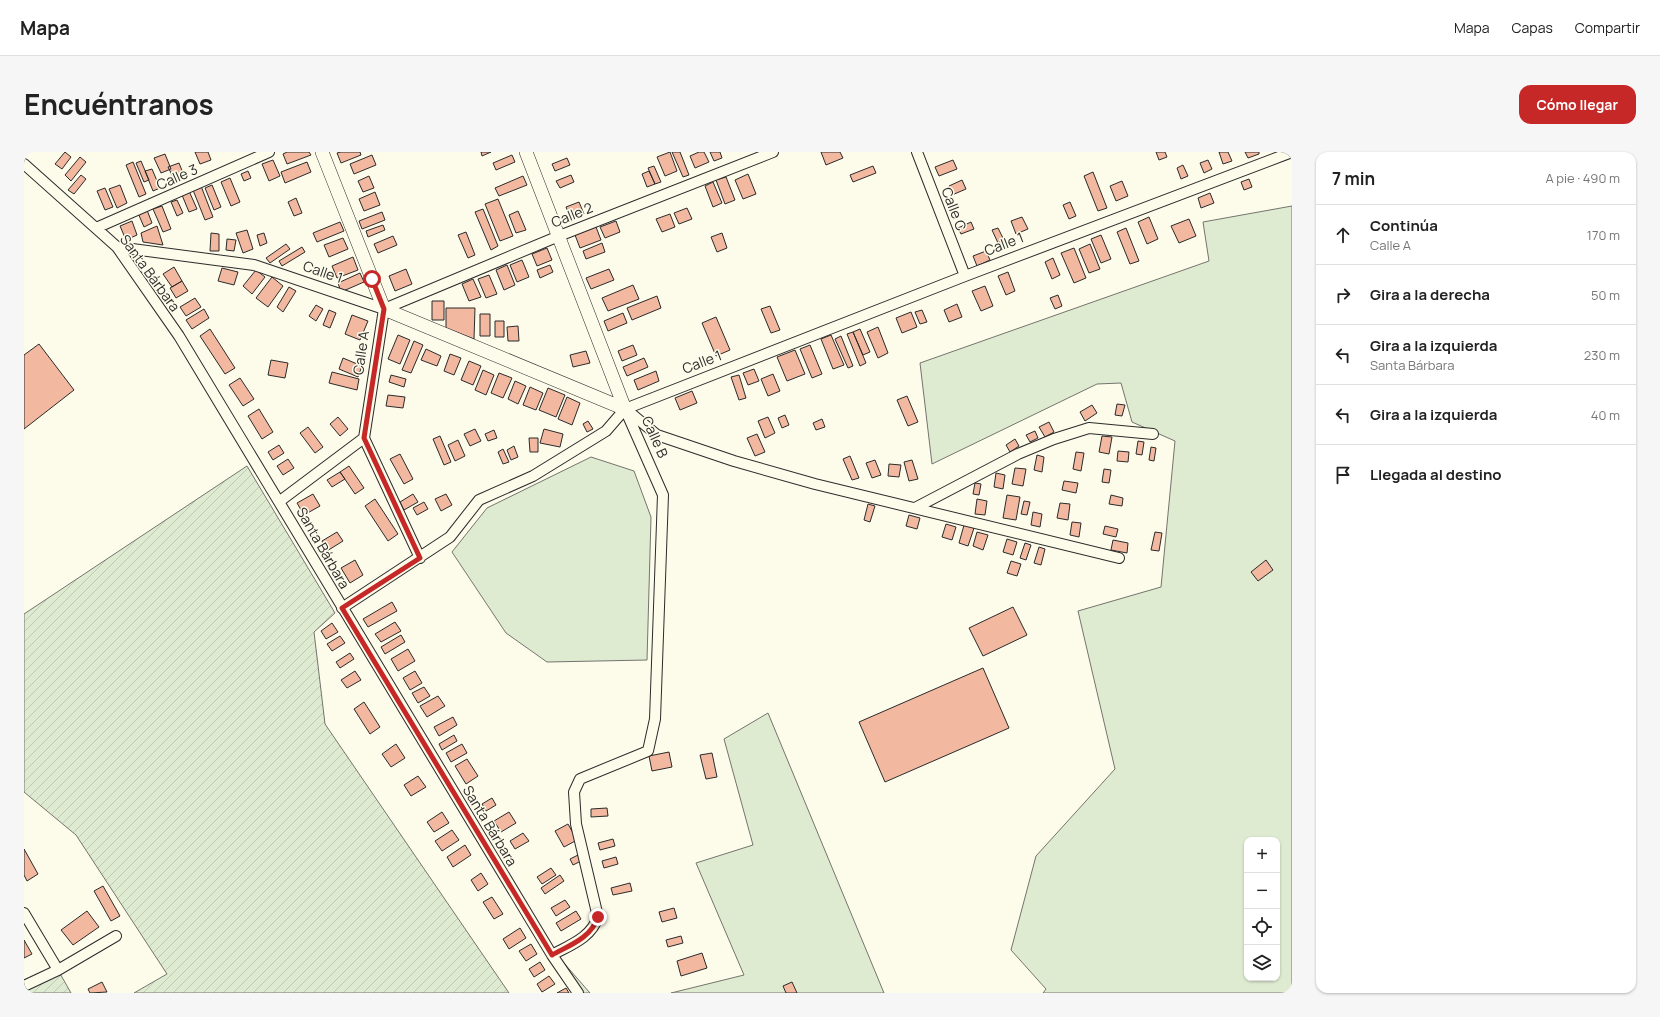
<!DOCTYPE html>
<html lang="es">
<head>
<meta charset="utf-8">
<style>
  :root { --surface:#fff; --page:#f6f6f6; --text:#222; --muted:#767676; --line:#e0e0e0; --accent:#c62828 }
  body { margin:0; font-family:Manrope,sans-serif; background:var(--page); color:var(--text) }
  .controls { position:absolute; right:12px; bottom:12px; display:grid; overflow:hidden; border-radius:8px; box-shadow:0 1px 3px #0004 }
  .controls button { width:36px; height:36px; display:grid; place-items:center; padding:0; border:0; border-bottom:1px solid var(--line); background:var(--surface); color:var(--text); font:20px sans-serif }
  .stop { position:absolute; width:12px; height:12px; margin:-9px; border:3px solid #c62828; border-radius:50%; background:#fff }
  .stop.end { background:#c62828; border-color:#fff; box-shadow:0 1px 4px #0008 }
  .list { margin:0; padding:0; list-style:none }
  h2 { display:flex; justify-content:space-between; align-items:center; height:52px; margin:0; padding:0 16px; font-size:17px }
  h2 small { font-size:13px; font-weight:400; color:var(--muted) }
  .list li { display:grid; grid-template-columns:26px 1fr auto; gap:12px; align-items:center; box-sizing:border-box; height:60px; padding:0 16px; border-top:1px solid var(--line) }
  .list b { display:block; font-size:15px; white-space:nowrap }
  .list p { margin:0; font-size:13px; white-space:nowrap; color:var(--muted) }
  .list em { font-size:13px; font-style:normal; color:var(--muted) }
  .icon { flex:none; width:22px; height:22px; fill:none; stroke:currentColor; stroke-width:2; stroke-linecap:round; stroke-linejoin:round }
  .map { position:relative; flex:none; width:1268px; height:841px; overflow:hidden; border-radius:12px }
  header { display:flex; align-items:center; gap:24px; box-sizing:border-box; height:56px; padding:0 20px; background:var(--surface); border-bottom:1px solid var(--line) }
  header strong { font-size:19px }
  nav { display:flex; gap:22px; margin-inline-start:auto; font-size:14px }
  .intro { display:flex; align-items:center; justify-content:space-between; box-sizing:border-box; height:96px; padding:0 24px }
  h1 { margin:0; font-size:28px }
  .button { padding:10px 18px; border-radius:12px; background:var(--accent); color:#fff; font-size:14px; font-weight:700 }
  main { display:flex; gap:24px; padding:0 24px }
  aside { flex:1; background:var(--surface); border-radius:12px; box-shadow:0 1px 3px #0004 }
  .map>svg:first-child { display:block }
</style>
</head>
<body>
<header>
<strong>Mapa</strong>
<nav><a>Mapa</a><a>Capas</a><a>Compartir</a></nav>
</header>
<div class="intro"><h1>Encuéntranos</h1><a class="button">Cómo llegar</a></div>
<main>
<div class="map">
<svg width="1268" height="841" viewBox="0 0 1268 841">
  <defs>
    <pattern id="garden-furrows" width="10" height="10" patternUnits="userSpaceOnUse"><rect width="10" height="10" fill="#deebd1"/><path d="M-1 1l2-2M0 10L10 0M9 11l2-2" fill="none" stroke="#bfcab4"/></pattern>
  </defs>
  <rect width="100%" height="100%" fill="#fdfbea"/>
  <path fill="#deebd1" stroke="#74746e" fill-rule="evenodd" d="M1268,54V841H1019L1022,837L987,798L1012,704L1091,617L1054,459L1137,435L1151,289L1108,270L1097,231L1073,232L908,312L896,211L1185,109L1179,70ZM1223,688H1253V826H1223Z
    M567,305L610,319L627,365L623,508L523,510L482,481L428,400L463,356Z
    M744,561L860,841H647L720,823L672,711L729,693L700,587Z
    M539,810L566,841H558Z"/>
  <path fill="url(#garden-furrows)" stroke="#74746e" d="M223,314L311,461L290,480L301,572L485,841H110L143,822L52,683L0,640V462Z
    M34,818L47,841H0V838Z"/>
  <path fill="#f2b8a0" stroke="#2b2b2b" d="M41,0L47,5L38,17L31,12Z
    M171,0H184L187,8L176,12Z
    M263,0H285L287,3L263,12L259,2Z
    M317,0H336L337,3L317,11L313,1Z
    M457,0H467L458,4Z
    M646,0L653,19L641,24L633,5Z
    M648,0H656L665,23L659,25Z
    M675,0H680L685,10L671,16L666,4Z
    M686,0H696L698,6L690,9Z
    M797,0H816L819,6L802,13Z
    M1132,0H1141L1143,5L1135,8Z
    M1195,0H1204L1208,9L1199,12Z
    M1221,0H1235V2L1224,6Z
    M141,2L147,17L137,21L130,6Z
    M348,3L352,13L330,22L326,12Z
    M488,3L491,10L472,18L469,11Z
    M56,5L62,10L47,29L41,23Z
    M543,6L546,13L531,19L528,12Z
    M249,8L256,24L245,29L238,12Z
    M929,8L933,17L915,24L911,15Z
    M1184,8L1188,17L1180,21L1176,11Z
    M117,9L125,28L120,30L112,11Z
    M109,10L122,42L115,45L102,13Z
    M283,10L287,20L261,31L257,20Z
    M155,11L159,21L149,25L144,15Z
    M1159,13L1164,24L1157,27L1153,16Z
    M630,14L637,30L631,32L624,16Z
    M849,14L852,21L829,30L826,23Z
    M128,17L136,36L129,39L121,19Z
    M224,19L227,26L220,29L217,22Z
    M625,19L631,32L623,35L618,22Z
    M1069,20L1083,56L1074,59L1060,24Z
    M724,22L732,42L719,47L711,28Z
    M57,23L62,27L50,42L44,38Z
    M547,23L550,30L536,36L532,29Z
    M345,24L350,36L339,40L334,29Z
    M499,24L503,33L475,44L471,36Z
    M702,25L711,48L701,52L692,28Z
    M206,26L216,50L207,54L197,30Z
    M1225,27L1228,35L1220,38L1217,30Z
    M938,28L942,37L928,43L925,34Z
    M1098,29L1104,44L1092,49L1086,34Z
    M689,30L698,51L689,55L681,34Z
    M96,33L103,51L93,56L85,37Z
    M188,33L197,55L190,58L181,36Z
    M177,34L189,65L181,68L169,38Z
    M81,36L89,55L81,58L73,39Z
    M165,39L173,57L165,60L158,43Z
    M351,40L356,53L340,59L335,47Z
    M1186,41L1190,51L1177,56L1174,46Z
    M272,46L278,61L270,64L264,50Z
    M474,47L489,84L476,89L461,52Z
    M153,48L159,61L153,64L147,50Z
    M555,50L560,62L547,67L542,55Z
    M1046,50L1052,64L1045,67L1039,53Z
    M138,54L147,77L139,80L129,57Z
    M663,56L668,67L655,72L650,61Z
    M459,57L474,94L467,98L451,60Z
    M123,58L128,71L120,75L114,61Z
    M494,59L502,78L492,81L485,63Z
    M358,60L361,68L338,77L335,69Z
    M646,62L651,75L638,80L632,67Z
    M998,65L1004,77L992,82L987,69Z
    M1125,65L1134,87L1123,92L1114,70Z
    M1165,67L1172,84L1155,91L1147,74Z
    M108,69L113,83L102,88L96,74Z
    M592,69L596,80L581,86L576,75Z
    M316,70L320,79L293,90L289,81Z
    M947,70L950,77L937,82L934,76Z
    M359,73L361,78L344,85L342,79Z
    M133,74L139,93L119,90L117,81Z
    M572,75L577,88L556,96L551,83Z
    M974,76L980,88L974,91L968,78Z
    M1102,76L1115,109L1106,112L1093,80Z
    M223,78L229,97L219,101L212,81Z
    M442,80L451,103L444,106L434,83Z
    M187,81L195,82V99H186Z
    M240,81L243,91L236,94L233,83Z
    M698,81L703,96L693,100L687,85Z
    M1077,83L1087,107L1077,111L1067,87Z
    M369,84L373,93L354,101L350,92Z
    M319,86L324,97L305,105L300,93Z
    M203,87L212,88L210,99L202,98Z
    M578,91L581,100L562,107L559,99Z
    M262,92L266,97L246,111L242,106Z
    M1066,92L1076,117L1065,121L1055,97Z
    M278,95L281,100L258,114L255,109Z
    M523,96L528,108L513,114L508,102Z
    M1050,96L1062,126L1050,131L1037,101Z
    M962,99L966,108L953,114L949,104Z
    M329,105L334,118L313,126L308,114Z
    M1029,106L1036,123L1028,127L1021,110Z
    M498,108L505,125L493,130L486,113Z
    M483,113L491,133L480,138L472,118Z
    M526,113L529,120L516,126L513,118Z
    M150,115L158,129L148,135L139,122Z
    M198,116L214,120L210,133L194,129Z
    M382,117L388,132L371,139L365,124Z
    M585,117L590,128L567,137L562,126Z
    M232,118L241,125L228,142L219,134Z
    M984,120L991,139L982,143L974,124Z
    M336,121L340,130L317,140L314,131Z
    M465,123L473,142L462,146L454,127Z
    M248,125L259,134L244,155L232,146Z
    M449,127L457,145L445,149L438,132Z
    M158,129L164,139L152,146L146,136Z
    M609,133L615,147L584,159L578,146Z
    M961,134L969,154L957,159L948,139Z
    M265,135L272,139L259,160L253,155Z
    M1034,143L1038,154L1031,157L1026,146Z
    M633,144L637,156L608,168L603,156Z
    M171,146L177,155L162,164L156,155Z
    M408,149H420V168H408Z
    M933,152L938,165L925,170L920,158Z
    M292,153L299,157L292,169L285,164Z
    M746,154L756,178L747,181L737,157Z
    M422,156H451L450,187L422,176Z
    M180,157L185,166L168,177L162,168Z
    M305,158L312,161L306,176L299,173Z
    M898,158L903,170L896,172L891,160Z
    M887,160L893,175L878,181L872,166Z
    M599,161L603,171L584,179L580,169Z
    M456,162H466V184H456Z
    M328,163L344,169L336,188L321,182Z
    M692,165L706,198L692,204L678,171Z
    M471,169H480V185H471Z
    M494,174L495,189H484L483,175Z
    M854,175L864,201L854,206L843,180Z
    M186,177L211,216L201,222L176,184Z
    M836,177L846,200L839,203L829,180Z
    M829,180L842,211L836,214L823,182Z
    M374,183L386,188L376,212L364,207Z
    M807,183L820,213L809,217L797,187Z
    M817,184L829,214L824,216L811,187Z
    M390,189L399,193L387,221L378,218Z
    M15,192L50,238L0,277V203Z
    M609,193L613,203L598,209L594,199Z
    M786,193L798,222L788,226L776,197Z
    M402,197L417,204L413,214L397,208Z
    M771,198L781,222L763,229L753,205Z
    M562,199L566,211L549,215L546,203Z
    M426,202L437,206L430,223L420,219Z
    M319,206L338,214L334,225L315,217Z
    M620,206L624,215L603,224L599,215Z
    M247,208L264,211L261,226L244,223Z
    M445,209L457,214L449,233L437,228Z
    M730,217L735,229L724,233L719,221Z
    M459,218L470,223L462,243L451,238Z
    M632,219L635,229L614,238L610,228Z
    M308,220L335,227L333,238L305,231Z
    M475,221L488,226L479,246L467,241Z
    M749,222L756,239L744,244L737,227Z
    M367,223L382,227L380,235L365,230Z
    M715,223L722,246L715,248L707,225Z
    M216,226L230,247L219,254L205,233Z
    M491,229L502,234L494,252L484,247Z
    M506,235L519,241L512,258L499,253Z
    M524,236L541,243L532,265L515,258Z
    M668,239L673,251L656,258L651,246Z
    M364,243L381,245L379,256L362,254Z
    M883,244L894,270L884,274L873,248Z
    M543,245L556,251L548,273L534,267Z
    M1093,252L1101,253L1098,264L1091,263Z
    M1068,253L1073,261L1061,269L1056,260Z
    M235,257L249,280L238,287L224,264Z
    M761,263L765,273L758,276L754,266Z
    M314,265L324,277L316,284L306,272Z
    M744,265L751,281L741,286L734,269Z
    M798,267L801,275L792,278L789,271Z
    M564,269L569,277L563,280L559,272Z
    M1025,270L1030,280L1021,285L1015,275Z
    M284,275L299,295L291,301L276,281Z
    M451,277L457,289L446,294L440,282Z
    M520,277L539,282L536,295L516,291Z
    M470,278L473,286L464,289L461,282Z
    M1011,279L1014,286L1006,290L1002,283Z
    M733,282L741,300L731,304L723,286Z
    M416,284L427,310L420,313L409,287Z
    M1078,284L1088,285L1085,302L1075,300Z
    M505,286H514V300H506Z
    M991,287L995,294L986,300L982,293Z
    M434,288L441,304L431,309L424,293Z
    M1114,289L1120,290L1118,303L1112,302Z
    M255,293L260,301L249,308L244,300Z
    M490,294L494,305L487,308L483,298Z
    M1127,295L1132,296L1130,309L1125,308Z
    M479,297L485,310L479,312L474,300Z
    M1094,299L1105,300L1104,310L1093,309Z
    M1052,300L1060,301L1057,319L1049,317Z
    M376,302L389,327L380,332L366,307Z
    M1013,303L1020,305L1018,320L1010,318Z
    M826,304L835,326L828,328L819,307Z
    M264,307L270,316L259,323L253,314Z
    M851,308L857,323L848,326L842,311Z
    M888,308L894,327L885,329L880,310Z
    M865,312L877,313L875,325L864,324Z
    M325,314L340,336L331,342L316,320Z
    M991,316L1002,317L999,334L988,332Z
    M1080,317L1087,318L1085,331L1078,330Z
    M316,320L321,327L308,335L303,328Z
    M972,321L981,323L979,337L970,335Z
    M1040,329L1054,331L1052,341L1038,338Z
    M951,331L957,332L955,343L949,342Z
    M289,342L296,354L280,363L273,351Z
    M389,342L394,350L380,358L376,350Z
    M422,342L428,353L417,359L411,347Z
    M983,343L996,345L992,368L979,366Z
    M1087,343L1099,346L1098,354L1085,352Z
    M351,347L374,382L364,389L341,354Z
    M953,347L963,349L961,363L951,362Z
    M1000,349L1006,350L1003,363L997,362Z
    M400,350L404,357L393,363L389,356Z
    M1036,351L1046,352L1044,368L1033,366Z
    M844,352L851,354L846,370L840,368Z
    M1009,360L1018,362L1016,375L1007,373Z
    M885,363L896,366L893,377L882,374Z
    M1048,370L1057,371L1055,385L1046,383Z
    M922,372L932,375L928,388L918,385Z
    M940,373L950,376L944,394L935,391Z
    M1081,374L1094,377L1092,385L1079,382Z
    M313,380L319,389L303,399L298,389Z
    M953,380L964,383L959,398L949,394Z
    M1131,380L1138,381L1135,399L1127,398Z
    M983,387L993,390L989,403L979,400Z
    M1089,388L1104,391L1103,401L1087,398Z
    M1001,391L1007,393L1002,408L996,406Z
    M1015,395L1021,397L1017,413L1010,411Z
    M331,408L339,423L326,431L317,416Z
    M1242,408L1249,418L1234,429L1227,420Z
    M987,409L997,412L993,424L983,421Z
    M368,450L373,459L344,475L339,467Z
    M989,455L1003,483L959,504L945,476Z
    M371,470L377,479L357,490L351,482Z
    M308,471L314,480L302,487L297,479Z
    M377,483L381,490L361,502L357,495Z
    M316,484L321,491L308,499L303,492Z
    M384,497L391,509L374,519L367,507Z
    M326,501L330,507L316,516L312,510Z
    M959,516L985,576L861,630L835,570Z
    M331,519L337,528L323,536L317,528Z
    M391,519L398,531L386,538L379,526Z
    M400,535L406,544L394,551L388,541Z
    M414,544L421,554L403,565L396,554Z
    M340,550L356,575L346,582L330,557Z
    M429,565L433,573L415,584L410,575Z
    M430,583L433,589L418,598L415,592Z
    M372,592L381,606L367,615L358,602Z
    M438,592L443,601L427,610L422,601Z
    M645,600L648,615L628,619L625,604Z
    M688,601L693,625L682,627L676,603Z
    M443,607L454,624L442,632L431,614Z
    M394,624L402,635L387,644L380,633Z
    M468,646L472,653L462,659L458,652Z
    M583,656L584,664L567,665V657Z
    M418,660L425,671L410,680L403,670Z
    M485,660L492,671L477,680L470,669Z
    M544,672L553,688L540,695L531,679Z
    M428,678L435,688L418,699L411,689Z
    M499,681L505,689L491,697L486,689Z
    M589,687L591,694L576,698L574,691Z
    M441,693L447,703L429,715L423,705Z
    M0,697L14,722L3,729L0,723Z
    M554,703L557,709L549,713L546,707Z
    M592,705L594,712L580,716L578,709Z
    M527,716L532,723L518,732L513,725Z
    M457,721L464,732L454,739L447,728Z
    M536,723L540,729L521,742L517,736Z
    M606,731L608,739L589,743L587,736Z
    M79,734L96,764L87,769L70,739Z
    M468,745L479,762L470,767L459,750Z
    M541,748L546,755L532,764L527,756Z
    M650,756L653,766L638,770L635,760Z
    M63,759L75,775L49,793L37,778Z
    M552,759L557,767L537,779L532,771Z
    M496,776L502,786L485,797L479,787Z
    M657,784L659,791L644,795L642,788Z
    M0,788L8,802L0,806Z
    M507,792L513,802L502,809L495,799Z
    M678,801L683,816L657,824L653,809Z
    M516,810L521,818L510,825L505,817Z
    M525,824L531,832L518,840L513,832Z
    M78,830L83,840L66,841L64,837Z
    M768,830L773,841H762L759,834Z
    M542,836L545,841H533Z"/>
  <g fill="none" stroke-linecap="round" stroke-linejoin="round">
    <g stroke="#2b2b2b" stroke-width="12">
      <path id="minor" d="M893,0L941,124
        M0,12L93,95L155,184L528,803L554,841
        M72,76L245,0
        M93,95L230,113L360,157
        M360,157L535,84L749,0
        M360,157L340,286L396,406
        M603,258L633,283L710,309L791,332L1095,406
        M256,349L340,286
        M891,356L994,302L1030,287L1065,276L1129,282
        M318,456L426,385L455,348L509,324L582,279L601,257L941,124L1268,0
        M0,761L34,818
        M528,803C546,793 567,786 574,765L552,672L550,640L556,627L624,599L631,567L639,343L601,257
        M0,834L34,818L92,784"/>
    </g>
    <g stroke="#2b2b2b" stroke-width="14">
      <path id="tertiary" d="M298,0L360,157L601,257
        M502,0L601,257"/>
    </g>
    <use href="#minor" stroke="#fdfbea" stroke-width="10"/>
    <use href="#tertiary" stroke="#fdfbea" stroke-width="13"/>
  </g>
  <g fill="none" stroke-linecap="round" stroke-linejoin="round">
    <path stroke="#c62828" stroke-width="5" d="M348,127L360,157L340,286L396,406L318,456L528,803C546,793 567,786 574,765"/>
  </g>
  <g text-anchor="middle" stroke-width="3" stroke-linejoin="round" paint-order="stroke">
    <g font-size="14" fill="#2b2b2b" stroke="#fdfbea">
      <text transform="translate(153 25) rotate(-24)" y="5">Calle 3</text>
      <text transform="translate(930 57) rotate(69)" y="5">Calle C</text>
      <text transform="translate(548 63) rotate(-22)" y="5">Calle 2</text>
      <text transform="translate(980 92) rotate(-21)" y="5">Calle 1</text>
      <text transform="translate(299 120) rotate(19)" y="5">Calle 1</text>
      <text transform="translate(126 121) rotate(54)" y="5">Santa Bárbara</text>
      <text transform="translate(337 201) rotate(-82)" y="5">Calle A</text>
      <text transform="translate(678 210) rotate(-21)" y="5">Calle 1</text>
      <text transform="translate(631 285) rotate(66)" y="5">Calle B</text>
      <text transform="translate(299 396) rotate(60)" y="5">Santa Bárbara</text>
      <text transform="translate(466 674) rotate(59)" y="5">Santa Bárbara</text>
    </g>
  </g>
</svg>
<div class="controls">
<button>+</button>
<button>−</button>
<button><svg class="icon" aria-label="locate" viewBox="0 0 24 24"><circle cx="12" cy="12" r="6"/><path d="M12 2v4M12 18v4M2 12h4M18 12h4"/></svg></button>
<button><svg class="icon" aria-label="layers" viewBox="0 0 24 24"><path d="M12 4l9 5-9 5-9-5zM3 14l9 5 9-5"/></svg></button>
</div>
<div class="stop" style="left:348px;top:127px"></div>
<div class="stop end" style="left:574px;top:765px"></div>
</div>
<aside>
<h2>7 min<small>A pie · 490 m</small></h2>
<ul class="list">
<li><svg class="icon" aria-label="ahead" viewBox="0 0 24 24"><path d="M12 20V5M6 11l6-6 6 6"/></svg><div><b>Continúa</b><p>Calle A</p></div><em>170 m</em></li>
<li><svg class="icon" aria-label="right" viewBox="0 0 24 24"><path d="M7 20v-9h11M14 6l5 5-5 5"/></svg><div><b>Gira a la derecha</b></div><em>50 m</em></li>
<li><svg class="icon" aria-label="left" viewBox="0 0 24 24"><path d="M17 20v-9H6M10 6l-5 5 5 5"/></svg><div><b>Gira a la izquierda</b><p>Santa Bárbara</p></div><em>230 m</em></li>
<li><svg class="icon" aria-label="left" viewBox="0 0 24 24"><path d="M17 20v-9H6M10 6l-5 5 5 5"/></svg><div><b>Gira a la izquierda</b></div><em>40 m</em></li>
<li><svg class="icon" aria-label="arrive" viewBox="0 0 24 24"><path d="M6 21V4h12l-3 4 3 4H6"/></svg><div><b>Llegada al destino</b></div></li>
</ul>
</aside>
</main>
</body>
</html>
